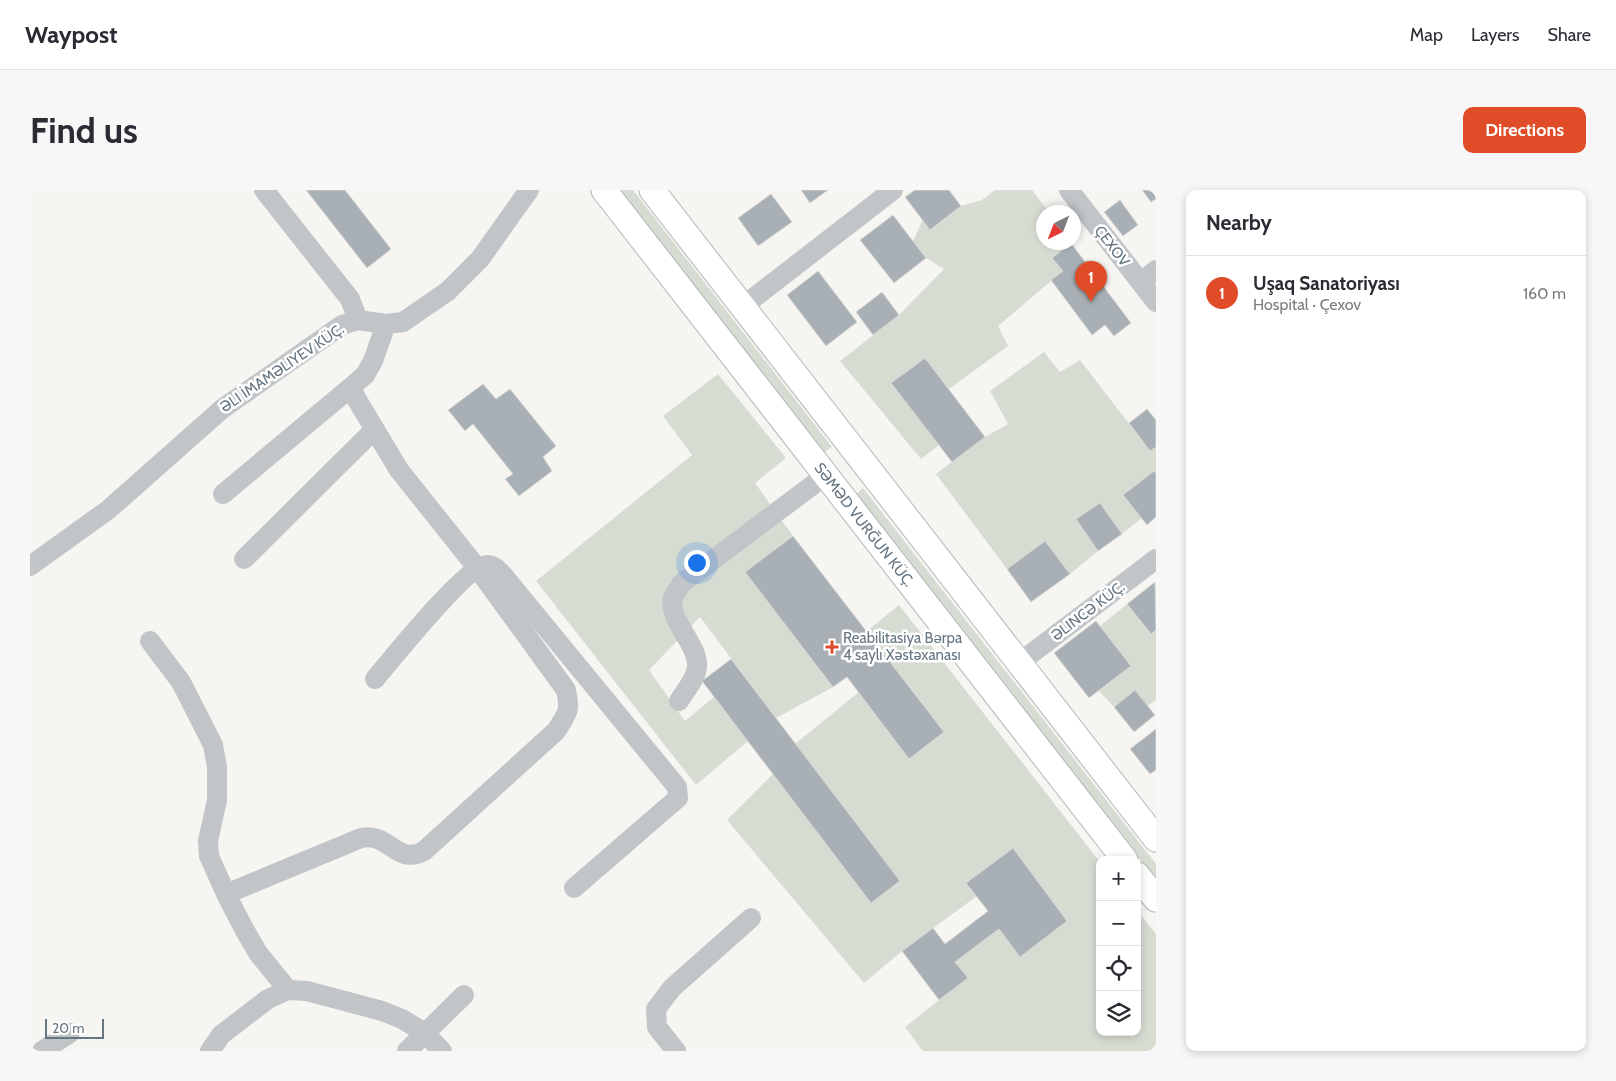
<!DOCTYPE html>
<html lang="en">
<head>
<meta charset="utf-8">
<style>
  :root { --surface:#fff; --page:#f7f7f7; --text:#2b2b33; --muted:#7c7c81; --line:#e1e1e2; --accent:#e04c27 }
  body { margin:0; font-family:Cabin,sans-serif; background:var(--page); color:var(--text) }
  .controls { position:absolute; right:15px; bottom:15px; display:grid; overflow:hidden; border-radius:10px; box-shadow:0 2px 8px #0003 }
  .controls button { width:45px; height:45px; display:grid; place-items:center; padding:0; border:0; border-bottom:1px solid var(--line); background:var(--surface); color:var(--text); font:25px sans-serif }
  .compass { position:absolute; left:1006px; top:15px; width:45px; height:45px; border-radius:50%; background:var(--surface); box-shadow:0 2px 8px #0003; rotate:222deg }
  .scale { position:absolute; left:15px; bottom:12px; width:59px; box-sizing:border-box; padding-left:5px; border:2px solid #657683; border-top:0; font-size:14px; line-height:18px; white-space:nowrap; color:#657683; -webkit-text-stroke:4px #fff; paint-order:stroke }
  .you { position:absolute; left:666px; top:372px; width:18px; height:18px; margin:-12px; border:4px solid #fff; border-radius:50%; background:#1a73e8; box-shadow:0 0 0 8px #1a73e833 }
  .badge { display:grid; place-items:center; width:32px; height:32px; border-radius:50%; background:var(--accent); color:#fff; font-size:16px; font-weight:700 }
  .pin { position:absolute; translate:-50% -41px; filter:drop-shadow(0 1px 2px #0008) }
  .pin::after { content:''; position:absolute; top:26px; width:18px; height:15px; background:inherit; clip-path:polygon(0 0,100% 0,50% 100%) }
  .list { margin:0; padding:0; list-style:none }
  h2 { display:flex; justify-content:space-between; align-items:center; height:65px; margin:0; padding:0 20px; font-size:21px }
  h2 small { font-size:16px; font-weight:400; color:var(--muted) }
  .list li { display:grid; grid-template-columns:32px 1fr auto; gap:15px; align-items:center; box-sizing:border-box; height:75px; padding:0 20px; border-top:1px solid var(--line) }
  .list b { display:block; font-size:19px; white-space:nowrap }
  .list p { margin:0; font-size:16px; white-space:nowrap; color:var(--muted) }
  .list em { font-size:16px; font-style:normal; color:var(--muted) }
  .icon { flex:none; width:28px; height:28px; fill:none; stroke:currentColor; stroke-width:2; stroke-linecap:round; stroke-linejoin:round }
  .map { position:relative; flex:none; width:1126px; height:861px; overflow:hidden; border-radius:10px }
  header { display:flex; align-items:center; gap:30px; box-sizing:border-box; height:70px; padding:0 25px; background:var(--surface); border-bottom:1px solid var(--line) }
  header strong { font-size:24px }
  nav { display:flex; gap:28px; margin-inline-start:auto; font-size:18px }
  .intro { display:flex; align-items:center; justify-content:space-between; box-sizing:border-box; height:120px; padding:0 30px }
  h1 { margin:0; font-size:35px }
  .button { padding:12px 22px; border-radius:10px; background:var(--accent); color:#fff; font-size:18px; font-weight:700 }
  main { display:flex; gap:30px; padding:0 30px }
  aside { flex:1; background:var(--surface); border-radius:10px; box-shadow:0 2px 8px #0003 }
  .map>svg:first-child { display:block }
</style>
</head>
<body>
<header>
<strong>Waypost</strong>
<nav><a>Map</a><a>Layers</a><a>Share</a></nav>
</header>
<div class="intro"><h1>Find us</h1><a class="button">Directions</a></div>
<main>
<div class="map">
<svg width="1126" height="861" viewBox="0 0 1126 861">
  <rect width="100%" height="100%" fill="#f6f5f2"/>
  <path fill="#d7dcd3" d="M589,0H603L802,257L793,263Z
    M965,0H1002L1019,22H1014V52L1041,53L1022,67L1033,81L968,136L978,156L919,199L895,168L861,193L909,255L891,269L810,171L869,125L914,79L896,68L883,51L893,29L901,40L931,16L952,10Z
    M1014,162L1030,182L1050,170L1120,261L1126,257V283L1124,281L1093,305L1112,328L1092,344L1070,313L1046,329L1068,361L1040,384L1015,351L977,379L906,284L955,247L978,234L960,201Z
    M688,184L756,268L725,293L763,346L715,382L803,497L746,528L670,427L619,480L655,531L684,507L718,551L666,595L506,391L662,265L633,226Z
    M833,298L1126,674V690L825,305Z
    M1097,414L1120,444L1126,440V510L1117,516L1104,500L1084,517L1069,501L1101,476L1070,436Z
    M869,415L1070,672V842H1107V720L1126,744V861H893L875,837L937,788L925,772L969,739L990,767L1037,731L983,658L937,692L947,706L872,761L834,793L697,630L743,584L841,713L870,692L765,554L829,502L879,569L914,542L837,441Z"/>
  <path fill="#a8b0b5" stroke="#d7d7d5" d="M276,0H315L361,59L337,78Z
    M771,0H798L780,13Z
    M885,0H919L931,16L900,40L875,7Z
    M1112,0H1126V9L1121,12Z
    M741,4L762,32L728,56L708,28Z
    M1090,10L1108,35L1093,46L1074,22Z
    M863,25L896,68L864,93L830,50Z
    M1041,53L1101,133L1084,146L1075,135L1062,145L1021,90L1033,81L1022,68Z
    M788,81L827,132L796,156L757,105Z
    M852,102L869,125L843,145L826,122Z
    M895,168L955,247L922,272L861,193Z
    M453,194L466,209L480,199L526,256L513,267L522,281L489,306L475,289L483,284L443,234L435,241L418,220Z
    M1117,219L1126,230V257L1120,261L1099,233Z
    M1124,281L1126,283V327L1117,335L1093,305Z
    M1070,313L1092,344L1068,361L1046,329Z
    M763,346L914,542L879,569L817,487L803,497L715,382Z
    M1015,351L1040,384L1001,412L977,379Z
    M1125,392L1126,440L1121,444L1097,414Z
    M1066,431L1101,476L1059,508L1024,463Z
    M701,469L870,691L841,713L672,491Z
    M1105,500L1125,525L1104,542L1084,517Z
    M1126,539V580L1120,584L1100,559Z
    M983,658L1037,731L990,767L969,739L925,772L938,788L909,810L872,761L903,738L915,754L958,721L936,693Z"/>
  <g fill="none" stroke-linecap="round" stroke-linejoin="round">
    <g stroke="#b2b7ba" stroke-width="27">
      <g id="major">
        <path id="s1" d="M574,0L1095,670"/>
        <path d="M622,0L1126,649"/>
        <path d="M1107,685L1126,709"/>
      </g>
    </g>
    <path stroke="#c1c5c8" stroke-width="20" d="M234,0L320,109L328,130
      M1039,0L1126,112
      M1111,92L1126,80
      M712,117L863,0
      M193,304L320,198
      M214,369L344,240
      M0,376L78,320L192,219L312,135L328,130L356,134L373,132L418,101L450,69L499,0
      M120,451L151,492L183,555L187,577V610L178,651L179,666L196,704
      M989,473L1126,369
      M345,489C361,470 437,375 457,375C464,375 468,380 473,385L647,597L648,608L641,614L544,698
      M649,511C655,501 666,489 667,477C669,454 637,430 643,408C645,403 649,398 651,394L796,285
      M258,800L228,763L214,739L196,704L331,648C359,642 367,676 394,661L526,541C537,524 541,521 536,500L448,379L369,280L320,198L335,185L343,171L356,134
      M12,861L40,843
      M180,861L191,845L238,809L258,800L277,801L352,821L372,829L395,843L412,861
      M377,861L434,805
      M646,861L627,837L626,819L642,798L721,728"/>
    <use href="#major" stroke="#fff" stroke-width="25"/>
  </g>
  <path fill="#e04c27" stroke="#fff" stroke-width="2" d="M799.5 449.5h5v5h5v5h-5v5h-5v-5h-5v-5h5z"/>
  <g text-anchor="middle" stroke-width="5" stroke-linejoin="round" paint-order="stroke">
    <g font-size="15" fill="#657683" stroke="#fff">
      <text transform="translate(1082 56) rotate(52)" y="5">ÇEXOV</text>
      <text transform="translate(252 178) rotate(-34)" y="5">ƏLI İMAMƏLIYEV KÜÇ.</text>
      <text dy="5" stroke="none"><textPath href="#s1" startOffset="424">SƏMƏD VURĞUN KÜÇ.</textPath></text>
      <text transform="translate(1058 421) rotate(-37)" y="5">ƏLINCƏ KÜÇ.</text>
    </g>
    <g font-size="15" fill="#657683" stroke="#fff" text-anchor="start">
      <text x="813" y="453">Reabilitasiya Bәrpa<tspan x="813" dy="17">4 saylı Xəstəxanası</tspan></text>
    </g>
  </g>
</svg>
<div class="controls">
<button>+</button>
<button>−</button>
<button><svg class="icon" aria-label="locate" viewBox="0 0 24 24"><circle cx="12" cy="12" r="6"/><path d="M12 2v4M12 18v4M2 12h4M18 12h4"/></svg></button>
<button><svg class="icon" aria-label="layers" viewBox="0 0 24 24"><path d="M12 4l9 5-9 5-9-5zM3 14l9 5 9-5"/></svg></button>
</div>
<svg class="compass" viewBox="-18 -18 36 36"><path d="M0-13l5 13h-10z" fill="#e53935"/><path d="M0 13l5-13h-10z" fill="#7c7c81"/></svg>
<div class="scale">20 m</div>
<div class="you"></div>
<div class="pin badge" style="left:1061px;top:112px">1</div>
</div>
<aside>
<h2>Nearby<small></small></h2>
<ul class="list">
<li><span class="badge">1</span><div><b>Uşaq Sanatoriyası</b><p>Hospital · Çexov</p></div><em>160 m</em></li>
</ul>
</aside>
</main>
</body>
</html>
